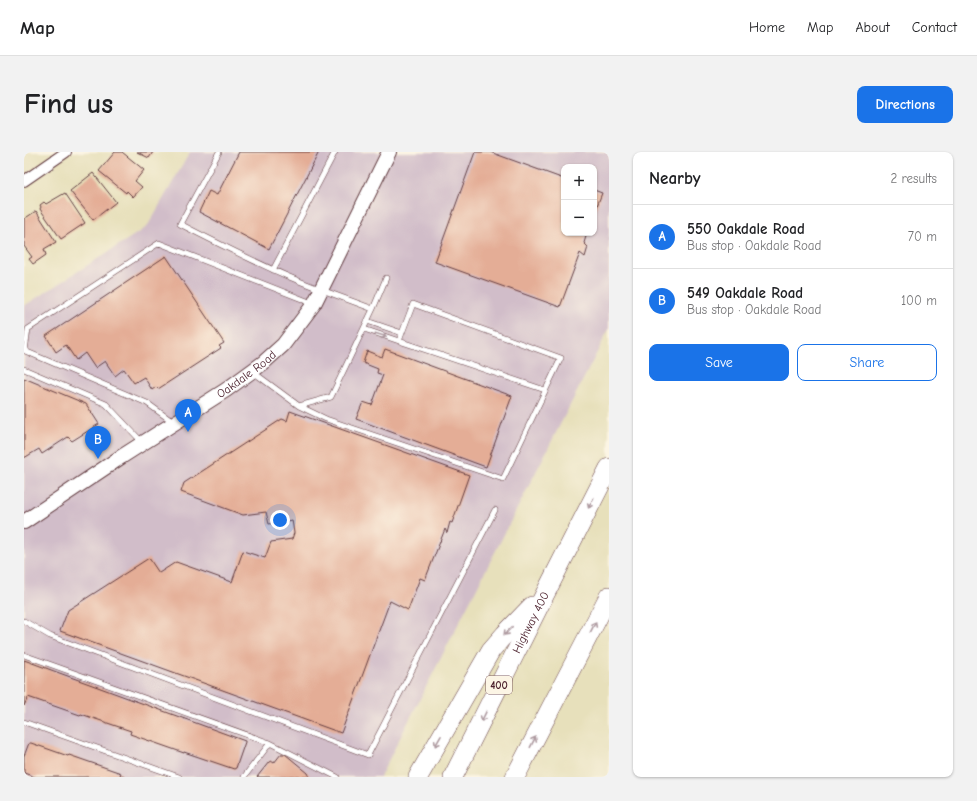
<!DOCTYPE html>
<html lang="en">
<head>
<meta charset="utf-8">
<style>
  :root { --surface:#fff; --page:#f2f2f2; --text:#202124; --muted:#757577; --line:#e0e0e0; --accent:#1a73e8 }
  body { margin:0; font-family:"Comic Neue",sans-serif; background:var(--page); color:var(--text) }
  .controls { position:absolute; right:12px; top:12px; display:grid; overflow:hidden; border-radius:8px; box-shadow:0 1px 3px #0004 }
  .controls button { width:36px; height:36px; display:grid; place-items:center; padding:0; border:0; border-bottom:1px solid var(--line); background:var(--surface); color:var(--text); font:20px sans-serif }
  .you { position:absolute; left:256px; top:368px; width:14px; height:14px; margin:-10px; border:3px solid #fff; border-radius:50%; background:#1a73e8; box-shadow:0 0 0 6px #1a73e833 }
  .badge { display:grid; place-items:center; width:26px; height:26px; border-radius:50%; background:var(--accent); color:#fff; font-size:13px; font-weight:700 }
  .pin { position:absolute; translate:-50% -33px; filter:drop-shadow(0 1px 2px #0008) }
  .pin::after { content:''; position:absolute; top:21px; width:14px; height:12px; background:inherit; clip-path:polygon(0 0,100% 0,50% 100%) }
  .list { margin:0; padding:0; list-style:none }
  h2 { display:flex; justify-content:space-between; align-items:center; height:52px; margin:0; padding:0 16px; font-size:17px }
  h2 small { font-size:13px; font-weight:400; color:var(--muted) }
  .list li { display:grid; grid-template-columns:26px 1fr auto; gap:12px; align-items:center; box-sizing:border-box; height:64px; padding:0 16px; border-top:1px solid var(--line) }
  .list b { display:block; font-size:15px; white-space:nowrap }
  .list p { margin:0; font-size:13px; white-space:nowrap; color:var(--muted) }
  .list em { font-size:13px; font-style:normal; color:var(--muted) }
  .actions { display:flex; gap:8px; padding:12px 16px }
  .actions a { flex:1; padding:9px 0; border:1px solid var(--accent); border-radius:8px; text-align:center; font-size:14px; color:var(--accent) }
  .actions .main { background:var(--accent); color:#fff }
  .map { position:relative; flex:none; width:585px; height:625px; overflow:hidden; border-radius:8px }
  header { display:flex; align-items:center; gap:24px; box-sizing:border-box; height:56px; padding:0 20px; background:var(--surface); border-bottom:1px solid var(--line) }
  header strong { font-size:19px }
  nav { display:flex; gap:22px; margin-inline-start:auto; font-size:14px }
  .intro { display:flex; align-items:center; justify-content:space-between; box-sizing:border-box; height:96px; padding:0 24px }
  h1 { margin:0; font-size:28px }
  .button { padding:10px 18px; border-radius:8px; background:var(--accent); color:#fff; font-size:14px; font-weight:700 }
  main { display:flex; gap:24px; padding:0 24px }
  aside { flex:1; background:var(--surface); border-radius:8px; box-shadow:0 1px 3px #0004 }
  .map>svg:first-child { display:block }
</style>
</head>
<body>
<header>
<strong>Map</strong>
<nav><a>Home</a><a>Map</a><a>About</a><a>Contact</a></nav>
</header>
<div class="intro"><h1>Find us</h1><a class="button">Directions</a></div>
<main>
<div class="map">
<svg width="585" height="625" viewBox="0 0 585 625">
  <rect width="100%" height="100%" fill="#fcf5e5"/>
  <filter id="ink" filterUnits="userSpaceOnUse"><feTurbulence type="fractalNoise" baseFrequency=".025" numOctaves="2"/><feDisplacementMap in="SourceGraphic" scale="8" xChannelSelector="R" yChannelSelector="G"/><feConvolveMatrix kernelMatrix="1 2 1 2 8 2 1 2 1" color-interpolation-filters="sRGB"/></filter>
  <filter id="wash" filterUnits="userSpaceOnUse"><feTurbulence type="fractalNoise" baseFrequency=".012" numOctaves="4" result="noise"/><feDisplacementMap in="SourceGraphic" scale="16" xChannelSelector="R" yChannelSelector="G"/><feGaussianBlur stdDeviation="0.9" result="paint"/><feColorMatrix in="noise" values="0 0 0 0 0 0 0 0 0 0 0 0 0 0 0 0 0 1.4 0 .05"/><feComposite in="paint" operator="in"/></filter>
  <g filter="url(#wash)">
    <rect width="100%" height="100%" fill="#e7e0bb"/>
    <path fill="#d1bdc9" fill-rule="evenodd" d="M166,0H585V177L356,625H0V154L123,75ZM540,15H570V81H540Z"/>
    <g id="blocks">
      <path fill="#e4ad96" d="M91,0H98L120,18L111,29L118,35L109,45L103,39L102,41L75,19Z
        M113,0H129L125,6Z
        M215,0H295L245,97L175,60L185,39L193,43Z
        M451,0H466L540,27V81H563L560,91L564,95L561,105L556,101L536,155L411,110Z
        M69,21L92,50L69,68L46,39Z
        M570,38L578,41L570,62Z
        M41,41L61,71L37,87L16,57L17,55L16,53L20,50L22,52Z
        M12,59L32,90L20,97L22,103L9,112L5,107L8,105L0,94V67Z
        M142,104L200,191L195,194L197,196L134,237L132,235L128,238L120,225L110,231L100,217L91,224L81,209L71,216L61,201L52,208L42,193L32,200L22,184Z
        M361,197L488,244L462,315L332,267L339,250L348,253L359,223L353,221L354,217L339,211L343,199L358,205Z
        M0,226L62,252L75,272L48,289L44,285L18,302L15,297L0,306Z
        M266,259L445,323L428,371L426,370L423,381L421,377L401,428L396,426L384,458L366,449L317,581L36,479L44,458L125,406L135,421L152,410L208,430L219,399L241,406L247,390L268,387L270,381L268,368L245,372L242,360L219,363L157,340L160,331L258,267L263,269Z
        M0,508L221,589V590L212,616L210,617L160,600V601L106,582L107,579L57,562L56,563L4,545L0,554Z
        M5,591H7L44,604L45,603L97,621L96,623L100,625H11L0,621V604Z
        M257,602H261L284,621L285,623V625H233L245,610L247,609L250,611Z"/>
    </g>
  </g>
  <g filter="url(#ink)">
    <use href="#blocks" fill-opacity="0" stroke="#623c41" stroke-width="1"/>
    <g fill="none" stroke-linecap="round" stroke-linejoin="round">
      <g stroke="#623c41" stroke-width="6">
        <path id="lane" d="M195,0L156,72C191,90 227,108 263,124C291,136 320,146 349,157L307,245L275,254L229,220
          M249,118L311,0
          M349,157L362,126
          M343,169L378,181
          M340,177L375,189
          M0,217L82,252L119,291
          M275,254L302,267L479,327L537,206L389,152L375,189L521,238
          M149,270L123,251L1,199L4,177L135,91L288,151
          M0,469L26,484L344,603L471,358
          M0,503L246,591L313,625
          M0,570L155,625
          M220,625L246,591"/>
      </g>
      <g stroke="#623c41" stroke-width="12">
        <path id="street" d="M0,29L42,0"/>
      </g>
      <g stroke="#623c41" stroke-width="16">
        <g id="secondary">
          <path id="s1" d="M0,370L97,305L202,238L239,211L259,193L290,152L365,0"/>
        </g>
      </g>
      <g stroke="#623c41" stroke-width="20">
        <g id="highway">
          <path d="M394,625L467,498L481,482L508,454"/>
          <path id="s2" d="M429,625L521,442L585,316"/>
          <path d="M491,625L585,444"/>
        </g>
      </g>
      <use href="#lane" stroke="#fff" stroke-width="5"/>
      <use href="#street" stroke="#fff" stroke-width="10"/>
      <use href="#secondary" stroke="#fff" stroke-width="14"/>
      <use href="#highway" stroke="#fff" stroke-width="19"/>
    </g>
    <defs><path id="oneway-shaft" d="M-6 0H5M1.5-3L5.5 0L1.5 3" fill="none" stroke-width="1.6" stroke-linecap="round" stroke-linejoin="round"/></defs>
    <g stroke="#ae9aa0">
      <use href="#oneway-shaft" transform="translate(357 183) rotate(18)"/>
      <use href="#oneway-shaft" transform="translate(567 351) rotate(117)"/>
      <use href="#oneway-shaft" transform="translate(569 475) rotate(-63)"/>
      <use href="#oneway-shaft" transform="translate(484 479) rotate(134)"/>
      <use href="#oneway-shaft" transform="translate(460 564) rotate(116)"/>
      <use href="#oneway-shaft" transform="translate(414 589) rotate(120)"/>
      <use href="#oneway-shaft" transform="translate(509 590) rotate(-63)"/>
    </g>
  </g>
  <g text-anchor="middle" stroke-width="3" stroke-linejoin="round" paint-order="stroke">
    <rect fill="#fcf5e5" stroke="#7f5f63" stroke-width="1" x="462" y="524" width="26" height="18" rx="3"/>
    <g font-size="11" font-weight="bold" fill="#4a1f2b">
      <text x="475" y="537">400</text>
    </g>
    <g font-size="12" fill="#4a1f2b" stroke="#fcf5e5">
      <text dy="4" stroke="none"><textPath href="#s1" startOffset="267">Oakdale Road</textPath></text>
      <text dy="4" stroke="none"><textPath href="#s2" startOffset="173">Highway 400</textPath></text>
    </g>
  </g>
</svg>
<div class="controls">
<button>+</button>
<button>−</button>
</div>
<div class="you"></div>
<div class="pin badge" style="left:164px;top:280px">A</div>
<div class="pin badge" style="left:74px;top:307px">B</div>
</div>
<aside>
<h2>Nearby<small>2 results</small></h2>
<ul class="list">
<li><span class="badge">A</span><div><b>550 Oakdale Road</b><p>Bus stop · Oakdale Road</p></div><em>70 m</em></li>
<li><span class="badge">B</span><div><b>549 Oakdale Road</b><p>Bus stop · Oakdale Road</p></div><em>100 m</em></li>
</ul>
<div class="actions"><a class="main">Save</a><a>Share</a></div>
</aside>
</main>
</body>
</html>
